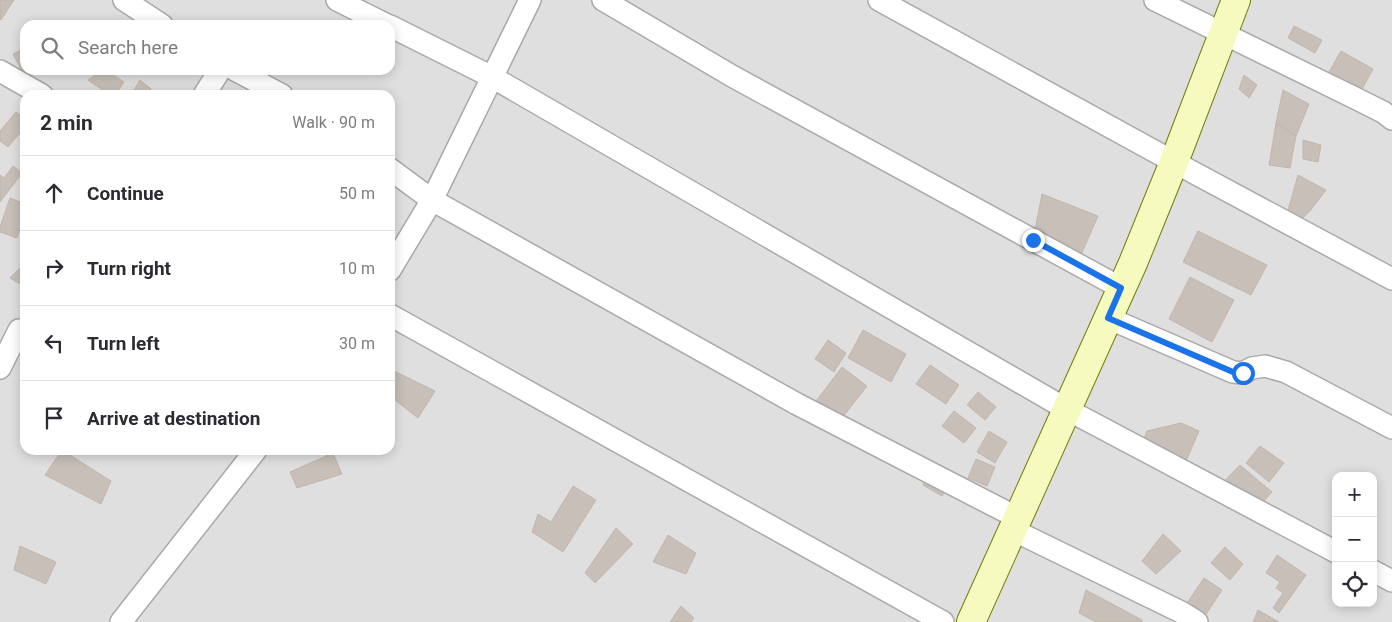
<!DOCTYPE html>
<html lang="en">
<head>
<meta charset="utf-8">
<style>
  :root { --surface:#fff; --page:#f7f7f7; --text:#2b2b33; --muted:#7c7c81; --line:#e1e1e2 }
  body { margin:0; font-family:Roboto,sans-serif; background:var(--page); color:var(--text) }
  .controls { position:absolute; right:15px; bottom:15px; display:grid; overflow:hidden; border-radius:10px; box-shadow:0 2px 12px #0003 }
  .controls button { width:45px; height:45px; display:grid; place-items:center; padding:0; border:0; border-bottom:1px solid var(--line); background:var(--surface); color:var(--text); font:25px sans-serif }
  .stop { position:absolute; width:15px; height:15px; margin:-11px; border:4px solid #1a73e8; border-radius:50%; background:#fff }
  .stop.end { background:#1a73e8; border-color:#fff; box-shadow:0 1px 5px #0008 }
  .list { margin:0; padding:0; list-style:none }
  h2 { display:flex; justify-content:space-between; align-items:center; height:65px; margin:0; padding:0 20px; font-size:21px }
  h2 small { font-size:16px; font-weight:400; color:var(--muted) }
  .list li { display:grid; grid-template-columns:32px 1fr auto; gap:15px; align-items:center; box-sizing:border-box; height:75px; padding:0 20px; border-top:1px solid var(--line) }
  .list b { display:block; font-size:19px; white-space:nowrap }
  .list em { font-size:16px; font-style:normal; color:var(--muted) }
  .icon { flex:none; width:28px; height:28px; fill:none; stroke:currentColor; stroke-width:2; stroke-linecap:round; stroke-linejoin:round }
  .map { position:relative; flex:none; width:1392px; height:622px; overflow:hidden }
  .search { position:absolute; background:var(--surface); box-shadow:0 2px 12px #0003; left:20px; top:20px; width:375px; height:55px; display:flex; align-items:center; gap:12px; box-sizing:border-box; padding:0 18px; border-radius:15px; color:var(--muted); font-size:19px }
  .panel { position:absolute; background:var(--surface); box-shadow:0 2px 12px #0003; left:20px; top:90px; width:375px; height:365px; border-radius:15px }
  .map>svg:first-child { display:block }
</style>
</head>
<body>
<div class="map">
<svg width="1392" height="622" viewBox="0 0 1392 622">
  <rect width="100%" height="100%" fill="#f2efe9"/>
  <path fill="#e0dfdf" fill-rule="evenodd" d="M0,0H1392V622H0ZM25,25H390V70H25ZM25,95H390V450H25ZM1336,476H1373V603H1336Z"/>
  <path fill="#c7bfb8" stroke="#c4b6ab" d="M0,0H14L1,20L0,19Z
    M1294,26L1322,40L1315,53L1288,38Z
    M25,48V70L22,71L13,54Z
    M1341,51L1373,69L1360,93L1329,72Z
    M102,70H106L124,82L115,95H110L88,80Z
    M1244,75L1257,85L1249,98L1239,89Z
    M140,80L151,89L148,95H131Z
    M1283,90L1309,104L1296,136L1276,123Z
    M16,112L25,119V127L8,147L0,141V131Z
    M1276,123L1296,136L1290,168L1269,165Z
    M1303,140L1321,145L1318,162L1303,159Z
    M13,166L22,173L0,202V175L4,178Z
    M1298,175L1326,190L1310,211L1298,223L1285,221Z
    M1042,194L1098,216L1077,264L1033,240Z
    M10,198L25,204V213L17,238L0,232V227Z
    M1198,231L1267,265L1251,295L1183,262Z
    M25,263V287L10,278Z
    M1190,277L1234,300L1212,342L1169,319Z
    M863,330L906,354L891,382L848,358Z
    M828,340L846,353L834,372L815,359Z
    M930,365L959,385L946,404L916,384Z
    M842,367L867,386L834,428L810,409Z
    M390,369L435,391L418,418L390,396Z
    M978,392L996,407L985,420L967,405Z
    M954,411L976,428L964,443L942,426Z
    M1181,423L1199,431L1183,468L1140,448L1147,431Z
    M989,431L1007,442L995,463L977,452Z
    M1260,446L1284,463L1269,482L1246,463Z
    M62,450L111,481L101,504L45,475Z
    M333,453L342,474L297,488L290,472Z
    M976,459L995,467L987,486L968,478Z
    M1240,465L1272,492L1264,501L1229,495L1217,489Z
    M934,466L953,477L942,496L923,485Z
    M573,486L596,500L563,552L532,532L538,514L551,522Z
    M616,528L633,544L595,583L585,573Z
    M1163,534L1181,551L1156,574L1142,561Z
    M668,535L696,553L686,574L653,562Z
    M20,546L56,562L46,584L14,570Z
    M1225,547L1243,564L1230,580L1211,563Z
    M1277,555L1306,575L1279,613L1273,608L1283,593L1276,588L1280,582L1266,573Z
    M1204,578L1222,590L1201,622L1181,612Z
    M1086,590L1142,620V622H1096L1079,613Z
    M681,606L694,618L691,622H670Z
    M1258,610L1279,622H1253Z"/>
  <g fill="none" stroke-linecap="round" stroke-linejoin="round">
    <g stroke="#a9a9a9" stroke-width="24">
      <path id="street" d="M124,0L162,25
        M337,0L387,25
        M603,0L732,76L1121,288
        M879,0L1174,162L1392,279
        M1155,0L1357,99L1383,112L1392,119
        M390,26L492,77L1068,410L1336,552
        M235,70L282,95
        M0,71L42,95
        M204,95L220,70
        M390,169L432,200L797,404L1018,518
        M390,270L432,200L530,0
        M390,315L943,622
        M1108,318L1233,372L1243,373L1252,368L1265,366L1286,372L1392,428
        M0,368L19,330
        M1013,530L1181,612L1197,622
        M1373,571L1392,581
        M121,622L256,450"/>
    </g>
    <g stroke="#707d05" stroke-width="30">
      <path id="secondary" d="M971,622L1133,263L1174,162L1236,0"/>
    </g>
    <use href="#street" stroke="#fff" stroke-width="21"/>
    <use href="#secondary" stroke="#f7fabf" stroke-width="28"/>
  </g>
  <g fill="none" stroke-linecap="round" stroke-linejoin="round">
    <path stroke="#1a73e8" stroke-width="6" d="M1033,240L1121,288L1108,318L1233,372L1243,373"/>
  </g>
</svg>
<div class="controls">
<button>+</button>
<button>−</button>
<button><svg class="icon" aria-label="locate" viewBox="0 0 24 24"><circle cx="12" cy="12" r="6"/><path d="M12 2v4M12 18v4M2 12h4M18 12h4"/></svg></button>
</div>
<div class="stop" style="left:1243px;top:373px"></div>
<div class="stop end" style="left:1033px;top:240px"></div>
<div class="search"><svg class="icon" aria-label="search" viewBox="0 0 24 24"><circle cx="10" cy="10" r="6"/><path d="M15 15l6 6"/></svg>Search here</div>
<section class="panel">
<h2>2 min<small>Walk · 90 m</small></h2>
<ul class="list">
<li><svg class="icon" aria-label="ahead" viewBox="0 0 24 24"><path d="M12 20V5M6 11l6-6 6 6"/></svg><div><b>Continue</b></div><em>50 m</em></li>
<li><svg class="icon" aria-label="right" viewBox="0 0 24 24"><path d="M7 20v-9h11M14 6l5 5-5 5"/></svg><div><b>Turn right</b></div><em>10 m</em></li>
<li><svg class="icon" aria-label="left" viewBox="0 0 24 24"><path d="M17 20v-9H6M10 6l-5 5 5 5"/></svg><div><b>Turn left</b></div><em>30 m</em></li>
<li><svg class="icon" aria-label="arrive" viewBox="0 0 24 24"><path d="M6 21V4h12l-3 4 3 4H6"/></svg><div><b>Arrive at destination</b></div></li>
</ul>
</section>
</div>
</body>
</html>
